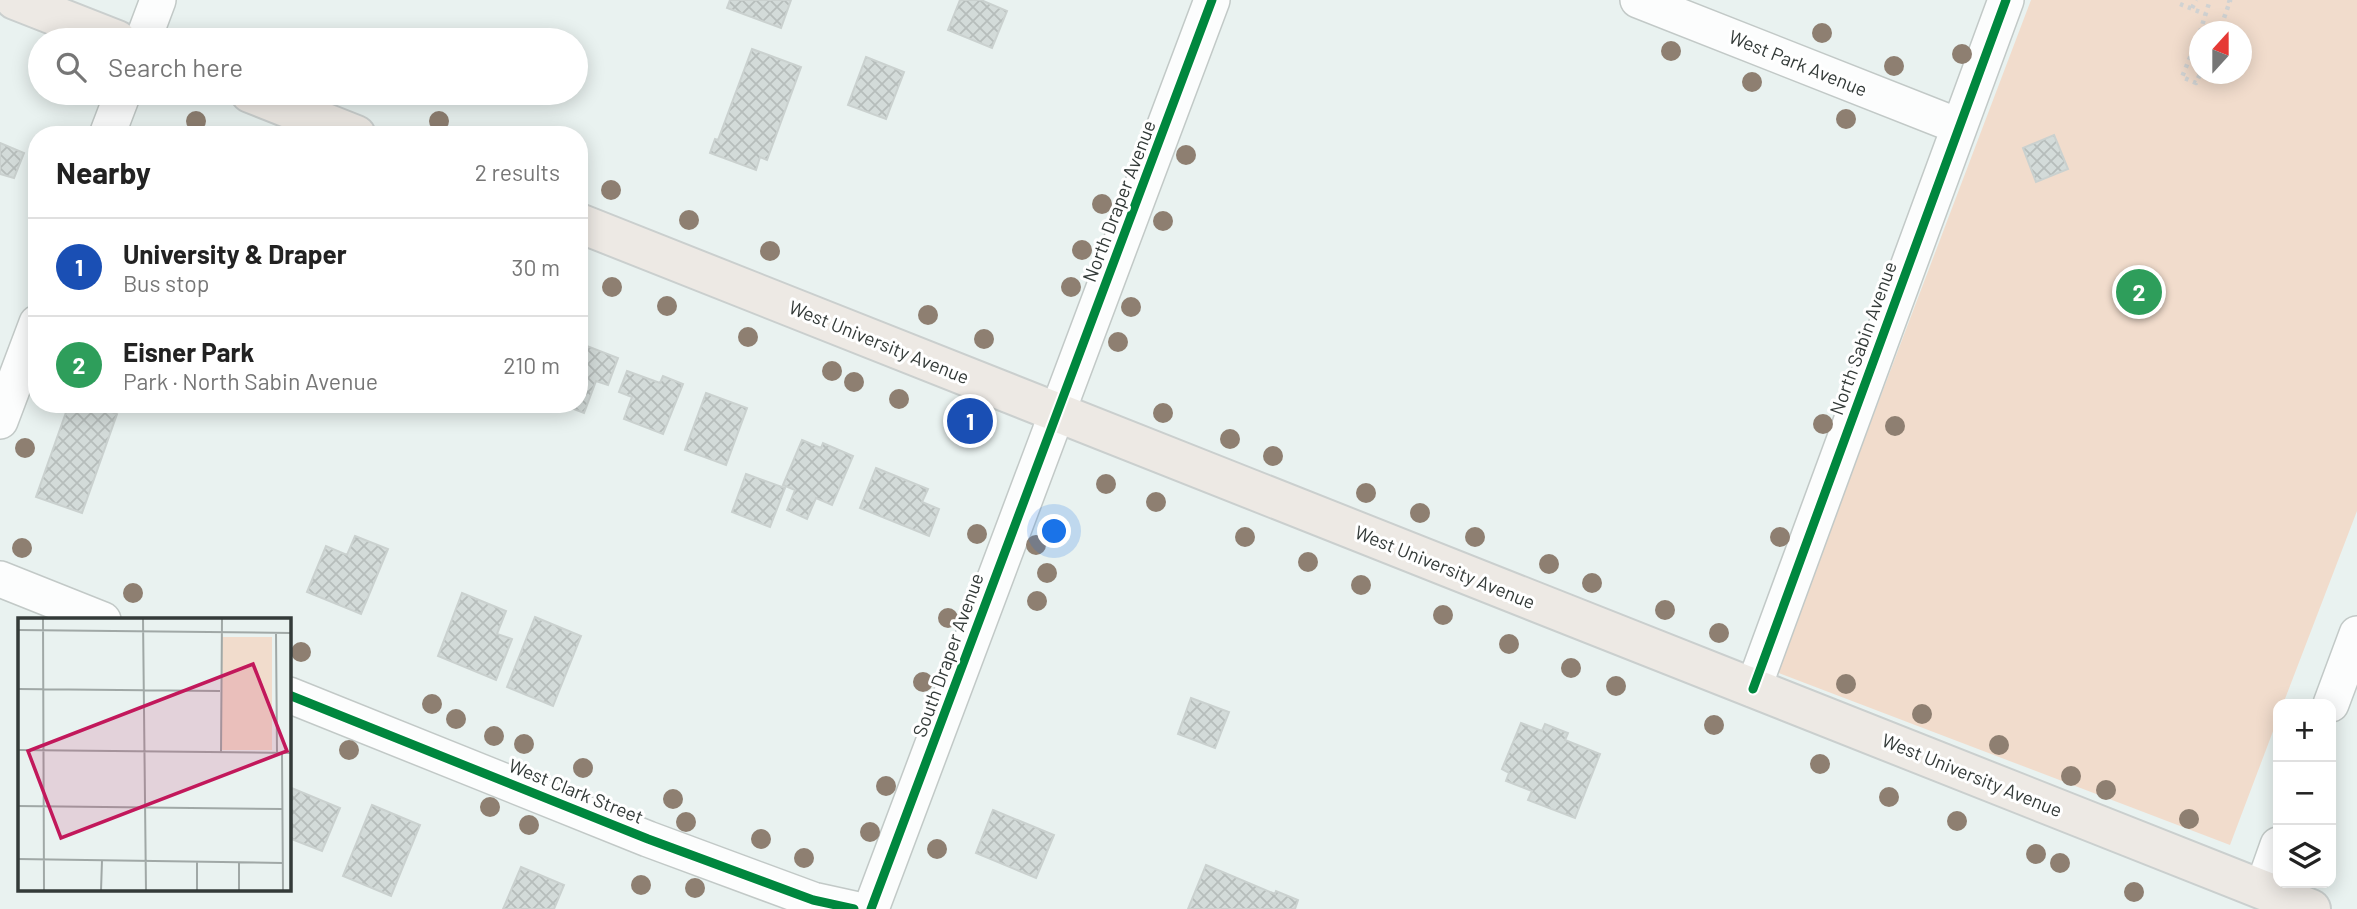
<!DOCTYPE html>
<html lang="en">
<head>
<meta charset="utf-8">
<style>
  :root { --surface:#fff; --page:#f6f6f6; --text:#222; --muted:#767676; --line:#e0e0e0; --accent:#111827 }
  body { margin:0; font-family:Barlow,sans-serif; background:var(--page); color:var(--text) }
  .controls { position:absolute; right:21px; bottom:21px; display:grid; overflow:hidden; border-radius:14px; box-shadow:0 4px 18px #0003 }
  .controls button { width:63px; height:63px; display:grid; place-items:center; padding:0; border:0; border-bottom:2px solid var(--line); background:var(--surface); color:var(--text); font:35px sans-serif }
  .compass { position:absolute; left:2189px; top:21px; width:63px; height:63px; border-radius:50%; background:var(--surface); box-shadow:0 4px 18px #0003; rotate:21deg }
  .you { position:absolute; left:1055px; top:532px; width:24px; height:24px; margin:-18px; border:5px solid #fff; border-radius:50%; background:#1a73e8; box-shadow:0 0 0 10px #1a73e833 }
  .badge { display:grid; place-items:center; width:46px; height:46px; border-radius:50%; background:var(--accent); color:#fff; font-size:23px; font-weight:700 }
  .pin { position:absolute; translate:-50% -50%; border:4px solid #fff; box-shadow:0 2px 7px #0006 }
  .list { margin:0; padding:0; list-style:none }
  h2 { display:flex; justify-content:space-between; align-items:center; height:91px; margin:0; padding:0 28px; font-size:30px }
  h2 small { font-size:23px; font-weight:400; color:var(--muted) }
  .list li { display:grid; grid-template-columns:46px 1fr auto; gap:21px; align-items:center; box-sizing:border-box; height:98px; padding:0 28px; border-top:2px solid var(--line) }
  .list b { display:block; font-size:26px; white-space:nowrap }
  .list p { margin:0; font-size:23px; white-space:nowrap; color:var(--muted) }
  .list em { font-size:23px; font-style:normal; color:var(--muted) }
  .icon { flex:none; width:38px; height:38px; fill:none; stroke:currentColor; stroke-width:2; stroke-linecap:round; stroke-linejoin:round }
  .map { position:relative; flex:none; width:2357px; height:909px; overflow:hidden }
  .search { position:absolute; background:var(--surface); box-shadow:0 4px 18px #0003; left:28px; top:28px; width:560px; height:77px; display:flex; align-items:center; gap:18px; box-sizing:border-box; padding:0 24px; border-radius:38px; color:var(--muted); font-size:26px }
  .panel { position:absolute; background:var(--surface); box-shadow:0 4px 18px #0003; left:28px; top:126px; width:560px; height:287px; border-radius:28px }
  .map>svg:first-child { display:block }
</style>
</head>
<body>
<div class="map">
<svg width="2357" height="909" viewBox="0 0 2357 909">
  <defs>
    <pattern id="building-cross-hatch" width="8" height="8" patternUnits="userSpaceOnUse" patternTransform="scale(1.75)"><rect width="8" height="8" fill="#d3dbd9"/><path d="M0 0l8 8M0 8l8-8" fill="none" stroke="#b6bdbb"/></pattern>
  </defs>
  <rect width="100%" height="100%" fill="#e9f2f0"/>
  <path fill="#f1dccc" fill-rule="evenodd" d="M2031,0H2357V511L2283,704H2278V718L2230,845L1776,672ZM2200,32H2242V74H2200Z"/>
  <path fill="url(#building-cross-hatch)" stroke="#cad1cf" stroke-width="2" d="M730,0H791L781,28L727,8Z
    M960,0H981L1007,11L992,48L948,30Z
    M752,49L801,67L767,160L760,157L756,170L710,153L715,139L718,140Z
    M866,57L904,72L886,119L848,105Z
    M2054,135L2068,169L2036,182L2023,148Z
    M0,143L24,153L14,178L0,174Z
    M579,343L618,358L608,385L596,381L584,413L561,404H579Z
    M627,371L660,383L663,376L683,384L663,434L624,419L632,397L619,392Z
    M706,393L747,408L726,465L685,450Z
    M69,404H90L117,414L82,513L36,497Z
    M802,440L821,448L823,443L853,456L832,505L816,498L807,519L787,510L795,490L783,485Z
    M876,468L928,489L922,502L939,509L929,536L860,508Z
    M746,474L785,488L770,527L732,512Z
    M355,536L388,549L361,614L307,592L326,546L347,555Z
    M462,593L506,611L497,634L512,639L496,680L438,656Z
    M535,617L581,636L553,706L507,687Z
    M1191,698L1229,712L1215,748L1178,734Z
    M1521,723L1542,731L1545,724L1568,733L1565,740L1600,754L1575,818L1528,800L1532,791L1506,781L1509,773L1502,769Z
    M289,787L340,808L322,851L289,838Z
    M372,805L420,825L391,896L343,876Z
    M993,810L1054,835L1036,878L976,853Z
    M1206,865L1275,894L1276,891L1298,900L1295,909H1188Z
    M521,867L564,885L554,909H503Z"/>
  <g fill="none" stroke-linecap="round" stroke-linejoin="round">
    <g stroke="#c2c9c7" stroke-width="38">
      <path id="street" d="M1638,0L1958,126
        M143,40L158,0
        M107,135L123,93
        M0,421L37,323
        M0,579L103,620
        M1753,689L2006,0
        M289,695L648,839L813,900L854,909
        M2331,704L2357,634
        M2262,890L2278,845
        M871,909L1212,0"/>
    </g>
    <g stroke="#cacfce" stroke-width="42">
      <path id="primary" d="M15,0L117,40
        M250,93L356,135
        M579,223L2311,909"/>
    </g>
    <path stroke="#d0d2d2" stroke-width="4.5" stroke-dasharray="3.5 5" stroke-linecap="butt" d="M2180,4L2205,14
      M2192,8L2196,0
      M2200,32L2210,0
      M2215,32L2224,18L2230,1L2226,0
      M2200,33L2182,77L2196,83L2200,74"/>
    <use href="#street" stroke="#fcfdfd" stroke-width="35"/>
    <use href="#primary" stroke="#ede9e4" stroke-width="38"/>
    <g stroke="#fff" stroke-width="13">
      <path id="cycleway" d="M1753,689L2006,0
        M289,695L648,839L813,900L854,909
        M871,909L1212,0"/>
    </g>
    <use href="#cycleway" stroke="#00873e" stroke-width="9"/>
  </g>
  <g fill="#8e7f71">
    <circle cx="1822" cy="33" r="10"/>
    <circle cx="1671" cy="51" r="10"/>
    <circle cx="1962" cy="54" r="10"/>
    <circle cx="1894" cy="66" r="10"/>
    <circle cx="1752" cy="82" r="10"/>
    <circle cx="1846" cy="119" r="10"/>
    <circle cx="196" cy="121" r="10"/>
    <circle cx="439" cy="121" r="10"/>
    <circle cx="1186" cy="155" r="10"/>
    <circle cx="611" cy="190" r="10"/>
    <circle cx="1102" cy="204" r="10"/>
    <circle cx="689" cy="220" r="10"/>
    <circle cx="1163" cy="221" r="10"/>
    <circle cx="1082" cy="250" r="10"/>
    <circle cx="770" cy="251" r="10"/>
    <circle cx="612" cy="287" r="10"/>
    <circle cx="1071" cy="287" r="10"/>
    <circle cx="667" cy="306" r="10"/>
    <circle cx="1131" cy="307" r="10"/>
    <circle cx="928" cy="315" r="10"/>
    <circle cx="748" cy="337" r="10"/>
    <circle cx="984" cy="339" r="10"/>
    <circle cx="1118" cy="342" r="10"/>
    <circle cx="832" cy="371" r="10"/>
    <circle cx="854" cy="382" r="10"/>
    <circle cx="899" cy="399" r="10"/>
    <circle cx="1163" cy="413" r="10"/>
    <circle cx="1823" cy="424" r="10"/>
    <circle cx="973" cy="426" r="10"/>
    <circle cx="1895" cy="426" r="10"/>
    <circle cx="1230" cy="439" r="10"/>
    <circle cx="25" cy="448" r="10"/>
    <circle cx="1273" cy="456" r="10"/>
    <circle cx="1106" cy="484" r="10"/>
    <circle cx="1366" cy="493" r="10"/>
    <circle cx="1156" cy="502" r="10"/>
    <circle cx="1420" cy="513" r="10"/>
    <circle cx="1052" cy="525" r="10"/>
    <circle cx="977" cy="534" r="10"/>
    <circle cx="1245" cy="537" r="10"/>
    <circle cx="1475" cy="537" r="10"/>
    <circle cx="1780" cy="537" r="10"/>
    <circle cx="1036" cy="545" r="10"/>
    <circle cx="22" cy="548" r="10"/>
    <circle cx="1308" cy="562" r="10"/>
    <circle cx="1549" cy="564" r="10"/>
    <circle cx="1047" cy="573" r="10"/>
    <circle cx="1592" cy="583" r="10"/>
    <circle cx="1361" cy="585" r="10"/>
    <circle cx="133" cy="593" r="10"/>
    <circle cx="1037" cy="601" r="10"/>
    <circle cx="1665" cy="610" r="10"/>
    <circle cx="1443" cy="615" r="10"/>
    <circle cx="948" cy="618" r="10"/>
    <circle cx="1719" cy="633" r="10"/>
    <circle cx="1509" cy="644" r="10"/>
    <circle cx="301" cy="652" r="10"/>
    <circle cx="1571" cy="668" r="10"/>
    <circle cx="923" cy="682" r="10"/>
    <circle cx="1846" cy="684" r="10"/>
    <circle cx="1616" cy="686" r="10"/>
    <circle cx="432" cy="704" r="10"/>
    <circle cx="1922" cy="714" r="10"/>
    <circle cx="456" cy="719" r="10"/>
    <circle cx="1714" cy="725" r="10"/>
    <circle cx="494" cy="736" r="10"/>
    <circle cx="524" cy="744" r="10"/>
    <circle cx="1999" cy="745" r="10"/>
    <circle cx="349" cy="750" r="10"/>
    <circle cx="1820" cy="764" r="10"/>
    <circle cx="583" cy="768" r="10"/>
    <circle cx="2071" cy="776" r="10"/>
    <circle cx="886" cy="786" r="10"/>
    <circle cx="2106" cy="790" r="10"/>
    <circle cx="1889" cy="797" r="10"/>
    <circle cx="673" cy="799" r="10"/>
    <circle cx="490" cy="807" r="10"/>
    <circle cx="2189" cy="819" r="10"/>
    <circle cx="1957" cy="821" r="10"/>
    <circle cx="686" cy="822" r="10"/>
    <circle cx="529" cy="825" r="10"/>
    <circle cx="870" cy="832" r="10"/>
    <circle cx="761" cy="839" r="10"/>
    <circle cx="937" cy="849" r="10"/>
    <circle cx="2036" cy="854" r="10"/>
    <circle cx="804" cy="858" r="10"/>
    <circle cx="2060" cy="863" r="10"/>
    <circle cx="641" cy="885" r="10"/>
    <circle cx="695" cy="888" r="10"/>
    <circle cx="2134" cy="892" r="10"/>
  </g>
  <g text-anchor="middle" stroke-width="6" stroke-linejoin="round" paint-order="stroke">
    <g font-size="19" fill="#333a38" stroke="#fff">
      <text transform="translate(1798 63) rotate(22)" y="7">West Park Avenue</text>
      <text transform="translate(1119 201) rotate(-69)" y="7">North Draper Avenue</text>
      <text transform="translate(1863 338) rotate(-70)" y="7">North Sabin Avenue</text>
      <text transform="translate(879 342) rotate(22)" y="7">West University Avenue</text>
      <text transform="translate(1445 567) rotate(22)" y="7">West University Avenue</text>
      <text transform="translate(948 655) rotate(-70)" y="7">South Draper Avenue</text>
      <text transform="translate(1972 775) rotate(22)" y="7">West University Avenue</text>
      <text transform="translate(576 791) rotate(22)" y="7">West Clark Street</text>
    </g>
  </g>
  <g transform="translate(18 618)">
    <rect width="273" height="273" fill="#e9f2f0"/>
    <path d="M204,19H254V132H204Z" fill="#f1dccc"/>
    <path fill="none" stroke="#a0a8a6" stroke-width="2" d="M25,0L26,273M125,0L128,273M0,12L273,15M258,15L259,135M0,71L202,73M0,132L273,135M203,135L204,0M264,135L265,273M0,188L264,191M0,241L265,245M179,244V273M221,244V273M83,273L84,242"/>
    <path fill="#c2185b" fill-opacity="0.15" stroke="#c2185b" stroke-width="3.5" d="M235,46L269,133L43,220L10,133Z"/>
    <rect width="273" height="273" fill="none" stroke="#333a38" stroke-width="3.5"/>
  </g>
</svg>
<div class="controls">
<button>+</button>
<button>−</button>
<button><svg class="icon" aria-label="layers" viewBox="0 0 24 24"><path d="M12 4l9 5-9 5-9-5zM3 14l9 5 9-5"/></svg></button>
</div>
<svg class="compass" viewBox="-18 -18 36 36"><path d="M0-13l5 13h-10z" fill="#e53935"/><path d="M0 13l5-13h-10z" fill="#767676"/></svg>
<div class="you"></div>
<div class="pin badge" style="left:970px;top:421px;background:#1a4fb4">1</div>
<div class="pin badge" style="left:2139px;top:292px;background:#2e9e5b">2</div>
<div class="search"><svg class="icon" aria-label="search" viewBox="0 0 24 24"><circle cx="10" cy="10" r="6"/><path d="M15 15l6 6"/></svg>Search here</div>
<section class="panel">
<h2>Nearby<small>2 results</small></h2>
<ul class="list">
<li><span class="badge" style="background:#1a4fb4">1</span><div><b>University &amp; Draper</b><p>Bus stop</p></div><em>30 m</em></li>
<li><span class="badge" style="background:#2e9e5b">2</span><div><b>Eisner Park</b><p>Park · North Sabin Avenue</p></div><em>210 m</em></li>
</ul>
</section>
</div>
</body>
</html>
